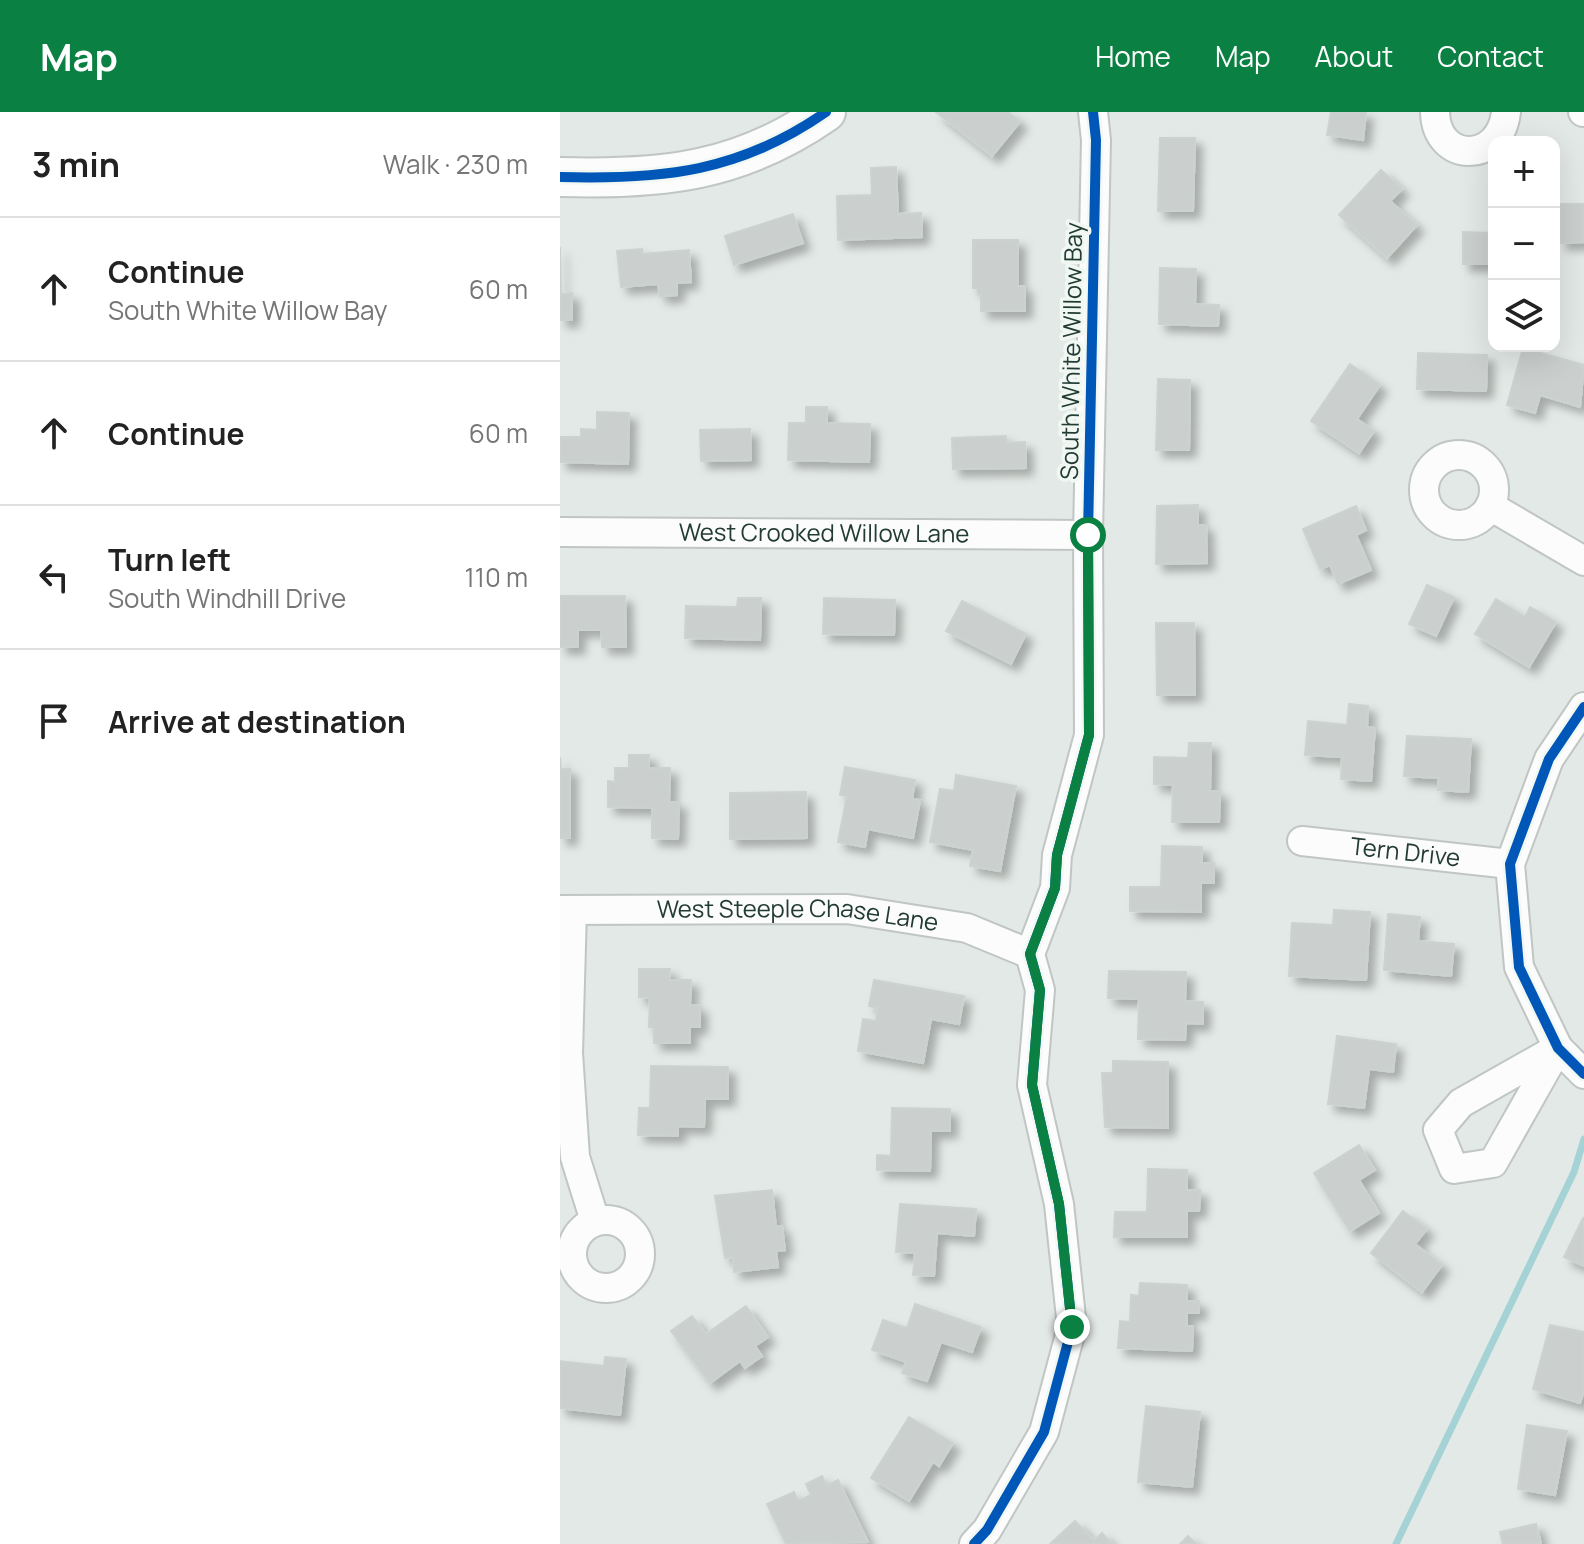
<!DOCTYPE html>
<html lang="en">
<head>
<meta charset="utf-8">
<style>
  :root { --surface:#fff; --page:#f6f6f6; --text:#222; --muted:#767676; --line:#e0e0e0; --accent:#0b8043 }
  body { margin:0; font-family:Manrope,sans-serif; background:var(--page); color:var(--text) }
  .controls { position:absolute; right:24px; top:24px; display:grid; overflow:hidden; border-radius:16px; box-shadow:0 8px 32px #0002 }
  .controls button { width:72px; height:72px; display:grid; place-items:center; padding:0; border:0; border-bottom:2px solid var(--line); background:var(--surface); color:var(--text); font:40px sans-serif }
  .stop { position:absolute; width:24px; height:24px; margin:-18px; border:6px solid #0b8043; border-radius:50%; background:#fff }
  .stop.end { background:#0b8043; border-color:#fff; box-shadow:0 2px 8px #0008 }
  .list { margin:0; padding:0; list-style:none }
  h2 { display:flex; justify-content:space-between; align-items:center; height:104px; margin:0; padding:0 32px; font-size:34px }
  h2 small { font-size:26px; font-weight:400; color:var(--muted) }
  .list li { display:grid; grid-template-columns:52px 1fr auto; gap:24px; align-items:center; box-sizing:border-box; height:144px; padding:0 32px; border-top:2px solid var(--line) }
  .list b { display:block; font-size:30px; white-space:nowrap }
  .list p { margin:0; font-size:26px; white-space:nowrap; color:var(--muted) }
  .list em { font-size:26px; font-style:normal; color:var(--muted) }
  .icon { flex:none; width:44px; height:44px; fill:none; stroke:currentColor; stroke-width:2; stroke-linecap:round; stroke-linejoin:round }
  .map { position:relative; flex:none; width:1024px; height:1432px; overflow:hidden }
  header { display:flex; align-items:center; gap:48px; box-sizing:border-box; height:112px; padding:0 40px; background:var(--accent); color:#fff }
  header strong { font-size:38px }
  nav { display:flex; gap:44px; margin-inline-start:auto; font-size:28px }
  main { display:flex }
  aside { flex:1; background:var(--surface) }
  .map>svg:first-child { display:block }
</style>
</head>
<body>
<header>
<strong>Map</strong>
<nav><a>Home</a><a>Map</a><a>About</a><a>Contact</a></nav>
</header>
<main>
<aside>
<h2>3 min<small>Walk · 230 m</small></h2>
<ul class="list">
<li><svg class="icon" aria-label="ahead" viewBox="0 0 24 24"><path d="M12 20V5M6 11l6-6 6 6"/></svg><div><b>Continue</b><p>South White Willow Bay</p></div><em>60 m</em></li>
<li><svg class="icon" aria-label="ahead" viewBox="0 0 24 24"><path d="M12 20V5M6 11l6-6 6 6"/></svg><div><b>Continue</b></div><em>60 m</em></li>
<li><svg class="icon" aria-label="left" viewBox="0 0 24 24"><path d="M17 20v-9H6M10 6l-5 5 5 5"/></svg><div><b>Turn left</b><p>South Windhill Drive</p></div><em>110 m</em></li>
<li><svg class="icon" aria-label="arrive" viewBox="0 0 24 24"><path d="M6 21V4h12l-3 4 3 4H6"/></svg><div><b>Arrive at destination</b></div></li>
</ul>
</aside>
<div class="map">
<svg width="1024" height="1432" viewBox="0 0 1024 1432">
  <defs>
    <filter id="shadow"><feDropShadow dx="7" dy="7" stdDeviation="4" flood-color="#0004"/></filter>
  </defs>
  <rect width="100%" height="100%" fill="#e3e9e6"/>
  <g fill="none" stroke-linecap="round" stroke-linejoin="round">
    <path stroke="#a5d3d5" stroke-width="7" d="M836,1432L1014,1060L1024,1027"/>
  </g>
  <path fill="#cbd0ce" stroke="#ccd2cf" stroke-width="2" filter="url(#shadow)" d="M376,0H448L460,10L432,44Z
    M771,0H806L803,28L767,23Z
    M600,26H635L633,99H598Z
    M336,55L338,102L361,101L362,125L278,128L277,84L312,83L311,56Z
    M821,58L842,77L830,89L857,113L827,146L779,103Z
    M1000,92H1024V130L1000,131Z
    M233,102L243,131L174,153L165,124Z
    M903,120L934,121V152H903Z
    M413,128H458V174H465V199H421V176H413Z
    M0,135L1,182L12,181V208H0Z
    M82,137V142L129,138L131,170L117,171V183L100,184L98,172L61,175L57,139Z
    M600,156L636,157L635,192L659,193L658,214L599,212Z
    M963,236L1024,253L1020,295L980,283L975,301L947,293Z
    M858,241L927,243L926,279L857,277Z
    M790,252L820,273L797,307L814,319L799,341L751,309Z
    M598,267L630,268L629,338H596Z
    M246,295H267V311L310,312L309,350L228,348L229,311H246Z
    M37,300L69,301L68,352L0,350V325H21V317L37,318Z
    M190,317L191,348L141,349L140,318Z
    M446,324V331L465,330L466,356L393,357L392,326Z
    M638,393V413H646L647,451L596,452L597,394Z
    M796,394L806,418L796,423L811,458L778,472L770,453L760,457L743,417Z
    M867,473L894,485L876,524L849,512Z
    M0,484H65L66,535H42L41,518H18V535H0Z
    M178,486H201L200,528L125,526L126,494L177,495Z
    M264,486L335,488L334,523L263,522Z
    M936,487L965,505L970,495L996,510L969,555L915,522Z
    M402,489L466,522L451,552L386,519Z
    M596,511H634L635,583H597Z
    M789,592L808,594L807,615L815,616L811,669L781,667L782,645L745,643L748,609L787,613Z
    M847,624L911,627L908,680L878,678V666L844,664Z
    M629,631H651L650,679H660L659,710H612L613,673L594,672V645L628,646Z
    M69,643H89V656H110L109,690H119L118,727L92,726V696L48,695V669L55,670V656H69Z
    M0,645L1,657H10V726H0Z
    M285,655L355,668L352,687L360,688L353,726L308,717L305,735L278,730L287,684L280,683Z
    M396,663L456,674L440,759L410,754L413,738L370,730L380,677L394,679Z
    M246,680L247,726L170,727V681Z
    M602,734L642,735V751H654V771H641V800L570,799V775H601Z
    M774,798L810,800L806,868L729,864L732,811L773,813Z
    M828,802L860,805L858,829L894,832L891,864L824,858Z
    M79,857H110L109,868H131L130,893L140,894V915H130V931H94V915H89L90,886L79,885Z
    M549,859L626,860L625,889L643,890V912L626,911L625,928L578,927L579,887L548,886Z
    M314,868L404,884L399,912L371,907L363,951L298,939L303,907L316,909L318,896L309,894Z
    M777,924L836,932L833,960L809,957L804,996L768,992Z
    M553,949L608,950V1016L545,1015L542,961H553Z
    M91,954L168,955V987H145L144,1015L118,1014V1024L78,1023L79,996H90Z
    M332,996L390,997V1019H371L370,1059L317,1058V1043L331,1044Z
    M799,1033L815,1058L799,1068L819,1101L790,1119L754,1061Z
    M588,1057L627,1058V1078H640L639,1099H627V1125H554L555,1100H587Z
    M212,1078L216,1115L222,1114L225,1138L216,1139L218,1155L174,1160L173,1145L165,1146L155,1084Z
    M340,1092L416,1097L414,1124L377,1121L374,1164L353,1163L355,1141L336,1140Z
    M843,1099L867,1117L855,1132L882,1153L862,1180L811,1141Z
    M1023,1106L1024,1107V1154L1004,1145Z
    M580,1171L627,1173V1189H639V1201H627V1214H633L632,1239L558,1236L560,1209L570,1210L571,1183L579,1184Z
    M355,1192L421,1215L412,1240L381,1230L367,1269L342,1261L346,1250L312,1238L323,1208L347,1216Z
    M186,1194L208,1225L195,1234L202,1244L185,1256L180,1249L150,1271L111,1219L132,1204L146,1222Z
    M990,1213L1024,1220V1279L1020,1291L973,1277Z
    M45,1245L66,1247L60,1303L0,1296V1249L44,1254Z
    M586,1294L640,1300L632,1375L578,1370Z
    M349,1305L393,1331L379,1354L373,1350L349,1389L311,1366Z
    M967,1313L1007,1319L995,1383L958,1377Z
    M262,1364L267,1374L278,1368L308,1430L226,1432L207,1392L234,1380L238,1389L251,1383L246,1372Z
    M515,1409L534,1429L542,1421L552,1432H490Z
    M976,1412L981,1432H943L940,1420Z
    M628,1424L636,1432H620Z"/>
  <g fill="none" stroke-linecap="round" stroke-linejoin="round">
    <g stroke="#c0c6c3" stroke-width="32">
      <g id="street">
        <path d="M875,0C876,51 940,53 946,0"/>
        <path d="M1023,0H1024"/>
        <circle cx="899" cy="378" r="35"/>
        <path d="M930,394L1024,449"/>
        <path id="s1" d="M0,420L528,423"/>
        <path d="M1024,595L989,647L950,752L959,855L998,936L1024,962"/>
        <path id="s2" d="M742,729L950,752"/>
        <path id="s3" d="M0,798L287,797L407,816L470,842"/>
        <path d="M12,798L8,941L15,1045L35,1109"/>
        <path d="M470,842L495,776L497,743L529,623L528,423L536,28L533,0"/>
        <path d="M998,936L933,1051L894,1057L878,1018L901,991Z"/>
        <circle cx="46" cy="1142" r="34"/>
        <path d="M414,1432L427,1418L484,1320L512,1215L499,1092L472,973L480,878L470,842"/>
      </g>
    </g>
    <g stroke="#bfc6c3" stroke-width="42">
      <path id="secondary" d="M0,65C102,68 180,60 266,0"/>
    </g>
    <use href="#street" stroke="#fbfcfb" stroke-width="28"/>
    <use href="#secondary" stroke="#fbfcfb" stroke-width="38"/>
    <g stroke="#f1f8f4" stroke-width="15">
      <path id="cycleway" d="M0,65C102,68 180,60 266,0
        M1024,595L989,647L950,752L959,855L998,936L1024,962
        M414,1432L427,1418L484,1320L512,1215L499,1092L472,973L480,878L470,842L495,776L497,743L529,623L528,423L536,28L533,0"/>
    </g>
    <use href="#cycleway" stroke="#0057b8" stroke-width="10"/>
  </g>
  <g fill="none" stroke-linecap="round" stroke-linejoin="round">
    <path stroke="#0b8043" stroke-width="10" d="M512,1215L499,1092L472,973L480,878L470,842L495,776L497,743L529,623L528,423"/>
  </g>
  <g text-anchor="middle" stroke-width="7" stroke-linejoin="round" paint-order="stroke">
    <g font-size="24" fill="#223b33" stroke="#f1f8f4">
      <text transform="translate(512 239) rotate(-89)" y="8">South White Willow Bay</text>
      <text dy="8" stroke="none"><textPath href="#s1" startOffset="264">West Crooked Willow Lane</textPath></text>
      <text dy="8" stroke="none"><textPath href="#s2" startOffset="104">Tern Drive</textPath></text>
      <text dy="8" stroke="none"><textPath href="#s3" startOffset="238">West Steeple Chase Lane</textPath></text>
    </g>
  </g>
</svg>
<div class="controls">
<button>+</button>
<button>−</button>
<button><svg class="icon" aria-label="layers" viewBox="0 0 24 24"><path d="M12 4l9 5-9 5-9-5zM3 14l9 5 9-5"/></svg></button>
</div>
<div class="stop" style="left:528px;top:423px"></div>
<div class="stop end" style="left:512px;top:1215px"></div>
</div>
</main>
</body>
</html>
